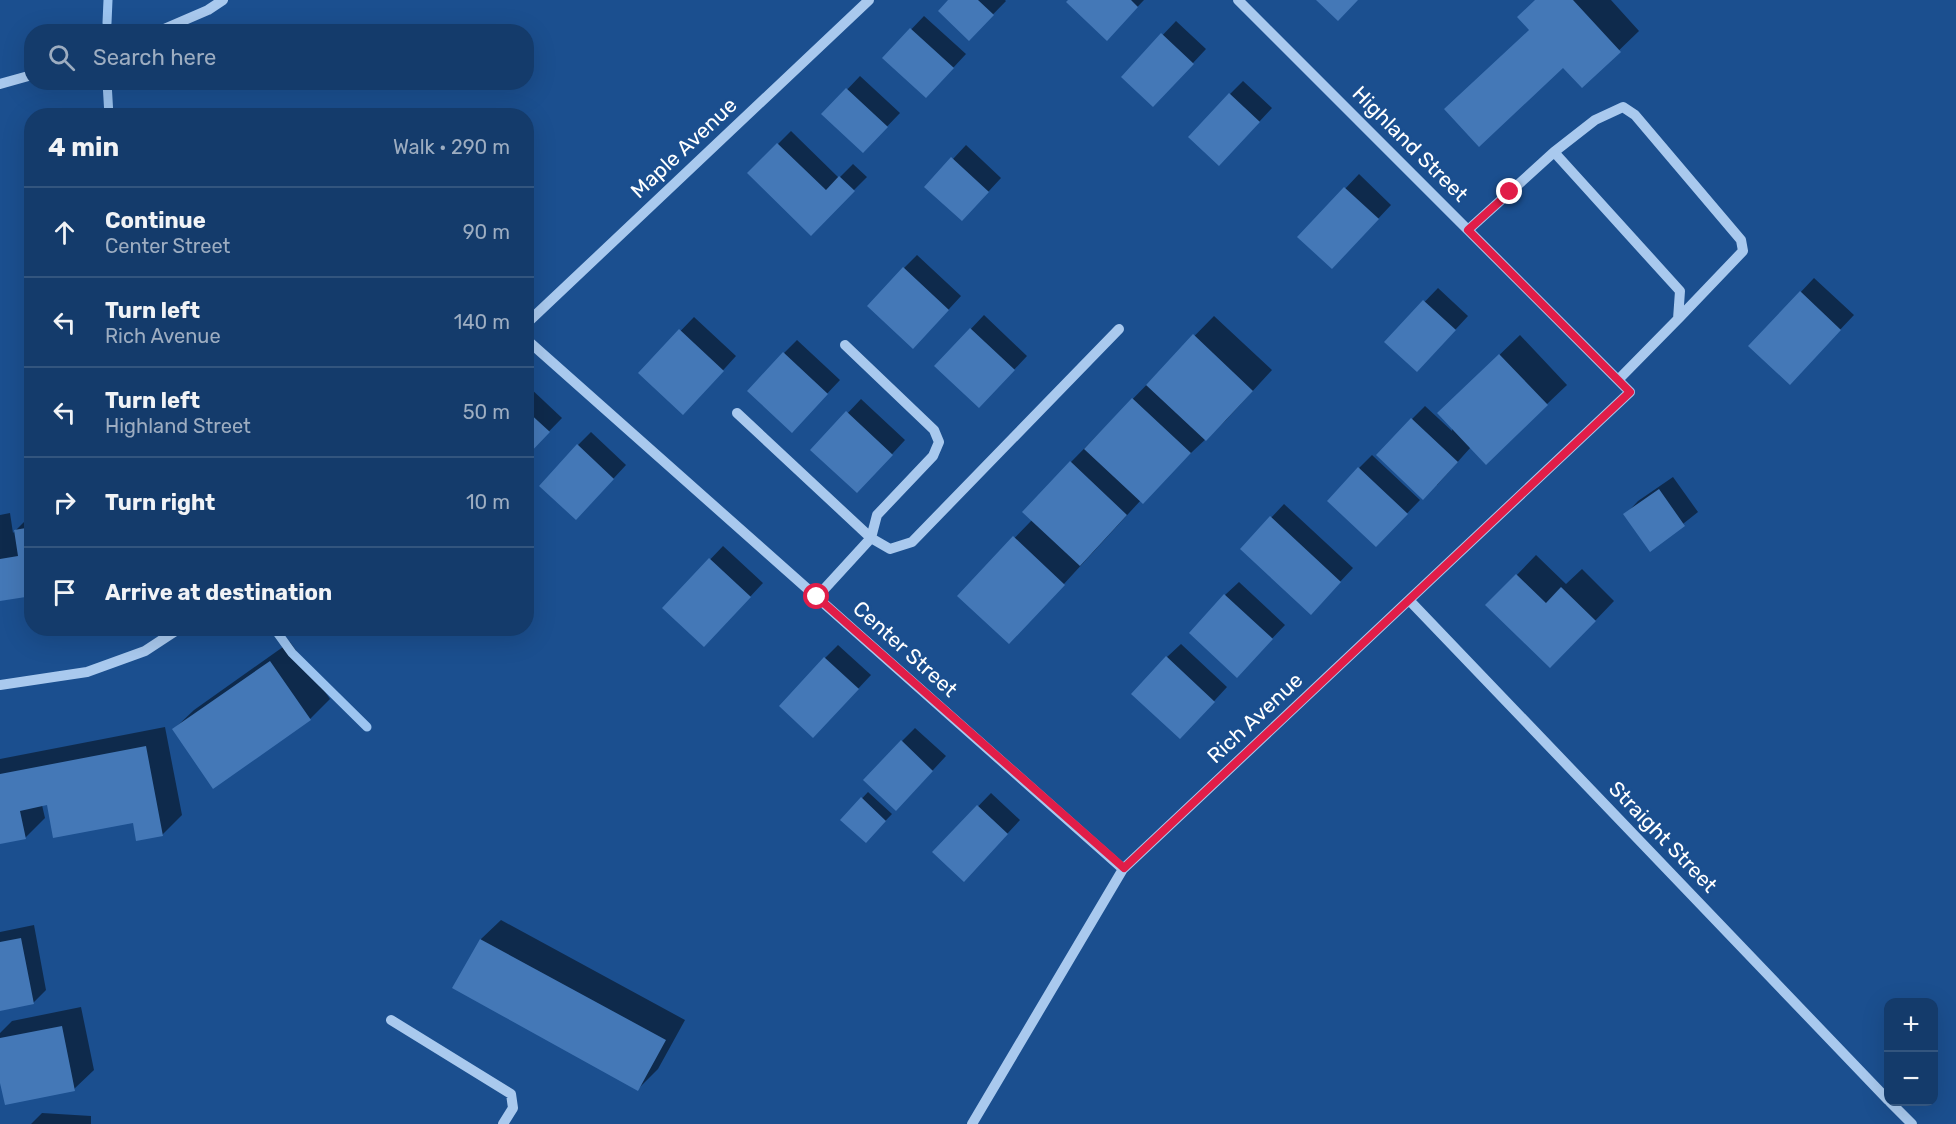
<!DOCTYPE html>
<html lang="en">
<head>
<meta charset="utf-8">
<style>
  :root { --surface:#143b6b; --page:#1d4271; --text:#f1f3f6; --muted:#9dadc1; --line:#33557e }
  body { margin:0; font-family:Rubik,sans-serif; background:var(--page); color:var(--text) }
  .controls { position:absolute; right:18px; bottom:18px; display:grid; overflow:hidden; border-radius:12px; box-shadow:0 6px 24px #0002 }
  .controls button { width:54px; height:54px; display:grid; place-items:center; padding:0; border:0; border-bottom:2px solid var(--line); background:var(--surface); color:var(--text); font:30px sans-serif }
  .stop { position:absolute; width:18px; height:18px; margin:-14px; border:4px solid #e11d48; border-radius:50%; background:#fff }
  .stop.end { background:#e11d48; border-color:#fff; box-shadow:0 2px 6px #0008 }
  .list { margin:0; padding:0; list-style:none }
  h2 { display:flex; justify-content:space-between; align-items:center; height:78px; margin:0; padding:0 24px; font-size:26px }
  h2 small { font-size:20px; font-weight:400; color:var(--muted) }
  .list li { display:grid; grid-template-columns:39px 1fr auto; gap:18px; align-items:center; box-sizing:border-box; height:90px; padding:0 24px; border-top:2px solid var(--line) }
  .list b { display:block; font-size:22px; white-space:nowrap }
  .list p { margin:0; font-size:20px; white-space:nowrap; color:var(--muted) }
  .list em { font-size:20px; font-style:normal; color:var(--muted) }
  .icon { flex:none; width:33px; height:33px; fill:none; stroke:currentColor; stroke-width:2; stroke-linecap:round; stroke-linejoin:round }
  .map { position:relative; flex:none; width:1956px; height:1124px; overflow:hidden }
  .search { position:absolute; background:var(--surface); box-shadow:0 6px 24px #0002; left:24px; top:24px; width:510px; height:66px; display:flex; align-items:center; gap:15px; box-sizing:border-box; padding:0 21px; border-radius:24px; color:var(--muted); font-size:22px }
  .panel { position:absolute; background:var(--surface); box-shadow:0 6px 24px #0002; left:24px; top:108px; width:510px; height:528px; border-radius:24px }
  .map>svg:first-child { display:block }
</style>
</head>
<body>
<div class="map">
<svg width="1956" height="1124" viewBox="0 0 1956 1124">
  <rect width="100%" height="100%" fill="#1b4f8f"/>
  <path fill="#0007" d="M950,0H1005L1006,1L969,39Z
    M1070,0H1144L1120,25Z
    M1536,0H1611L1639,31L1582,86L1530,29Z
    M924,16L966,54L939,83L884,58Z
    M1176,21L1206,49L1166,92L1123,77Z
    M860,76L900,113L876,138L824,114Z
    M1243,81L1272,108L1232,151L1230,94Z
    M791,131L839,178L853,164L867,177L811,233L749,173Z
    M966,145L1001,178L975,206L953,159Z
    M1359,174L1391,205L1345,254L1300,237Z
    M917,255L961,296L926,334L904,268Z
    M1814,278L1854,315L1803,369L1750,346Z
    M1438,288L1468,316L1430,357L1386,342Z
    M984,315L1027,356L992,393L936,366Z
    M1214,316L1272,370L1226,420L1141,500L1029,622L959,595L1032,520L1071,462Z
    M694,317L736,356L696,400L640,373Z
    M1520,335L1567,385L1547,404L1471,447L1437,485L1412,419L1425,406L1452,431L1459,394Z
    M797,340L840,380L805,417L784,353Z
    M528,386L562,418L526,455V388Z
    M861,399L905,440L870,478L813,450Z
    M591,432L626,465L589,505L578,445Z
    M1372,455L1420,500L1389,532L1359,468Z
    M1673,477L1698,512L1650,550L1625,515L1638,501Z
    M1284,504L1353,568L1324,599L1242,549Z
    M10,513L13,533L32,514V594L0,599V515Z
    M723,546L763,583L717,632L664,608Z
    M1536,555L1566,584L1582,569L1614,601L1570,647L1488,605Z
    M1239,582L1285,625L1250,662L1225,595Z
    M290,642L330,699L310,719L174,729L194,710Z
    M1181,644L1227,687L1193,724L1167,657Z
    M838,645L871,675L826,723L825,658Z
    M165,727L182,815L162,835L134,822L48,803L42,805L45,818L25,838L0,843V759Z
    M915,728L946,756L909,796L902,741Z
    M868,792L892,814L866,841L842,820Z
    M991,793L1020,820L977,866L934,852Z
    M501,920L685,1020L658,1069L638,1089L454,988L481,939Z
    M34,925L46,990L33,1003L0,1010V932Z
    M81,1007L94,1070L74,1089L0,1076V1033L12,1021Z
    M42,1113L91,1116V1124H31Z"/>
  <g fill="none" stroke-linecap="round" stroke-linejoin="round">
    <path stroke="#9cc4f0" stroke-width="9" d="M107,23L108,0
      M107,82L109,116
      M274,628L292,653L367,727"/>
  </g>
  <path fill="#4478b7" d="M948,0H978L994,15L969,41L938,11Z
    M1068,0H1131L1138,7L1107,41L1066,2Z
    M1316,0H1358L1338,21Z
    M1535,0H1573L1621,52L1582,88L1563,68L1479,147L1444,109L1529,30L1517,17Z
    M910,28L954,68L926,98L882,58Z
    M1161,33L1194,64L1153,107L1121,77Z
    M846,88L888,127L863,153L821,114Z
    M1229,93L1260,122L1219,166L1188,137Z
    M777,143L826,190L839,176L855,191L811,236L747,173Z
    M951,157L989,192L962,221L924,187Z
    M1344,187L1379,219L1332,269L1297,237Z
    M903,267L949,310L913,349L867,306Z
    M1800,291L1841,330L1790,385L1748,346Z
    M1423,300L1456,330L1417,372L1384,342Z
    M970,328L1015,370L979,408L934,366Z
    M679,329L724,371L683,415L638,373Z
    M1193,334L1253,391L1206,441L1146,385Z
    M783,352L828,394L792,433L747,391Z
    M1499,354L1548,405L1486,465L1437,413Z
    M1132,398L1191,453L1143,504L1084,449Z
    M526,410L550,432L526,457Z
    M846,411L893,455L857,493L810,450Z
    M1411,418L1458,462L1423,500L1376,455Z
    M577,444L614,479L576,520L539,486Z
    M1070,461L1127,515L1080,566L1022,512Z
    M1358,467L1408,514L1376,547L1327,501Z
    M1659,489L1685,526L1650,552L1623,514Z
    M1270,516L1341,582L1311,615L1240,549Z
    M32,527V596L0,601V559L18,556L14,530Z
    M1013,536L1065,585L1009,644L957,596Z
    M709,558L751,597L704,647L662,608Z
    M1516,574L1546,603L1561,587L1596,621L1550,668L1485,605Z
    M1224,594L1273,639L1237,678L1189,633Z
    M1166,656L1215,702L1180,739L1131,694Z
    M824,657L859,689L813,738L779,706Z
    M270,661L311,720L213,789L172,729Z
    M901,740L933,771L896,811L863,780Z
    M146,746L163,836L136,841L133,823L53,838L47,805L20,811L26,839L0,844V774Z
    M861,797L886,821L866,843L840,820Z
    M977,805L1008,834L964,882L932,852Z
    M21,938L34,1004L0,1011V942Z
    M480,939L666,1040L638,1091L452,988Z
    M62,1026L75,1091L5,1105L0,1083V1038Z"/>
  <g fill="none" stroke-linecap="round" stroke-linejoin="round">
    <path stroke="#a9c9ee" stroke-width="10" d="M157,32L208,10L223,0
      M0,84L32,75
      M1554,152L1595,120L1623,107L1635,115L1741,240L1743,251L1678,319
      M1468,230L1554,152L1680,291L1678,319L1618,380
      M526,324L869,0
      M526,339L1123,869
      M845,345L934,430L939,442L933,456L877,515L871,538
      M737,413L871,538
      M817,597L871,538L890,549L912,542L1119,329
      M1409,600L1888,1100
      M0,685L87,672L145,651L180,628
      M391,1020L511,1094L513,1108L503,1124
      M1890,1102L1912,1124
      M972,1124L1123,869L1630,392L1238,0"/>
  </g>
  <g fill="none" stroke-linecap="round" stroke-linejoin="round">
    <path stroke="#e11d48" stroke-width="8" d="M817,597L1124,868L1630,392L1468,230L1510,192"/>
  </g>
  <g text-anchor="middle" stroke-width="5" stroke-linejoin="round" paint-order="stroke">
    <g font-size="21" fill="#fff" stroke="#1b4f8f">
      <text transform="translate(1410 144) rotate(45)" y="7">Highland Street</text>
      <text transform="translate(684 148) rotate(-43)" y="7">Maple Avenue</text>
      <text transform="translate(905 649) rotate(42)" y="7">Center Street</text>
      <text transform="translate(1255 718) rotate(-43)" y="7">Rich Avenue</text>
      <text transform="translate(1663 837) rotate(46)" y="7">Straight Street</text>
    </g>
  </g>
</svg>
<div class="controls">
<button>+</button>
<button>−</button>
</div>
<div class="stop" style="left:817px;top:597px"></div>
<div class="stop end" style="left:1510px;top:192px"></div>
<div class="search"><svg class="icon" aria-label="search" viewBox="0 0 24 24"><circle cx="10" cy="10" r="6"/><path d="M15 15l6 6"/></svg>Search here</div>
<section class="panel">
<h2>4 min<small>Walk · 290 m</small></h2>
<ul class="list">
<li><svg class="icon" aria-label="ahead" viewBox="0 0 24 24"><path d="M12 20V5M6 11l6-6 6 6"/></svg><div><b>Continue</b><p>Center Street</p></div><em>90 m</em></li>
<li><svg class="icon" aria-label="left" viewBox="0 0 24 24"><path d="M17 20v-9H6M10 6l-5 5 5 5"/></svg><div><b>Turn left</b><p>Rich Avenue</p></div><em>140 m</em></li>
<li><svg class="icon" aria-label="left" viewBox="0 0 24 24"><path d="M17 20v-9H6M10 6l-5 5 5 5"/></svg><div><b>Turn left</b><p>Highland Street</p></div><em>50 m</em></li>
<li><svg class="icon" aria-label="right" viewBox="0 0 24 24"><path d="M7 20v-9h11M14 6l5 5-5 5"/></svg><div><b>Turn right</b></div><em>10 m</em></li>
<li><svg class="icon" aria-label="arrive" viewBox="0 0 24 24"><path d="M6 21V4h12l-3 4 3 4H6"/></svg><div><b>Arrive at destination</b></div></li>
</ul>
</section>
</div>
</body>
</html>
